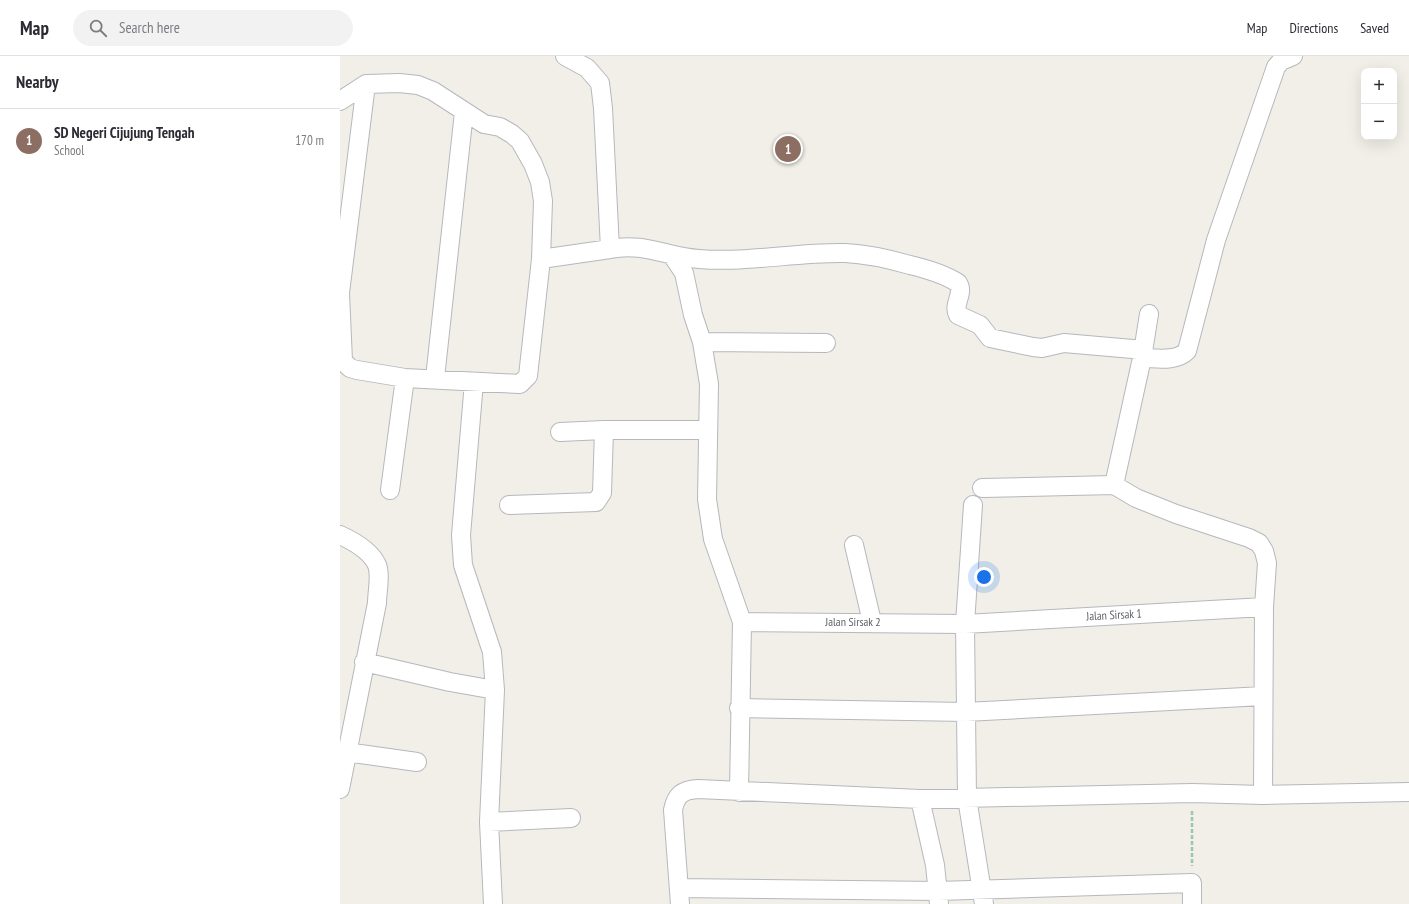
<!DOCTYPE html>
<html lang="en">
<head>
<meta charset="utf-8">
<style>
  :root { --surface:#fff; --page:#f2f2f3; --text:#2b2b33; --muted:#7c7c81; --line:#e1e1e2; --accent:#ea4335 }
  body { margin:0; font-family:"PT Sans Narrow",sans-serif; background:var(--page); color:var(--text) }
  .controls { position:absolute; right:12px; top:12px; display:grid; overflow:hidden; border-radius:8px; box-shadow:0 4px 16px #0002 }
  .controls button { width:36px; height:36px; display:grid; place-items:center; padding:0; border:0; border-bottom:1px solid var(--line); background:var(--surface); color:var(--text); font:20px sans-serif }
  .you { position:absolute; left:644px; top:521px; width:14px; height:14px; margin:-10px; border:3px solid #fff; border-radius:50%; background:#1a73e8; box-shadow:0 0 0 6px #1a73e833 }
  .badge { display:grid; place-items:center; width:26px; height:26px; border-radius:50%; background:var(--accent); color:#fff; font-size:13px; font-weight:700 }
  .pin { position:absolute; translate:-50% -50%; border:2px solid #fff; box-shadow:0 1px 4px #0006 }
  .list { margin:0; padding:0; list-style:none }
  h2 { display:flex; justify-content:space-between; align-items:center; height:52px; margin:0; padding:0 16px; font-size:17px }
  h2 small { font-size:13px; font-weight:400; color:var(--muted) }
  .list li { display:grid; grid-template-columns:26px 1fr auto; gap:12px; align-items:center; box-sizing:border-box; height:64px; padding:0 16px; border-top:1px solid var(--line) }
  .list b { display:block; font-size:15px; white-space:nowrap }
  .list p { margin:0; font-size:13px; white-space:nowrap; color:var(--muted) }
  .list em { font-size:13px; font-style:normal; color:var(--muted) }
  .icon { flex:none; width:22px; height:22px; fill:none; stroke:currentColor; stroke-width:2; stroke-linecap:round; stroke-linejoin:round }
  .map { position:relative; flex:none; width:1069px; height:848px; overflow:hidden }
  header { display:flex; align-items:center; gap:24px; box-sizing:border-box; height:56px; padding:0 20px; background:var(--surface); border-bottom:1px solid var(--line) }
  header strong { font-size:19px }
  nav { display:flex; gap:22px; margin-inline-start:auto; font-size:14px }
  .search { width:280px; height:36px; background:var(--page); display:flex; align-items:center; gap:10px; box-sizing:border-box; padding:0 14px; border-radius:22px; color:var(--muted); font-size:15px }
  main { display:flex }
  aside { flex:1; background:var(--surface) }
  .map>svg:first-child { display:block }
</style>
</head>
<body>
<header>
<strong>Map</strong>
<div class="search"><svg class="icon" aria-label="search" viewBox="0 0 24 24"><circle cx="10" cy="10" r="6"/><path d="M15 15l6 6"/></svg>Search here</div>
<nav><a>Map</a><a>Directions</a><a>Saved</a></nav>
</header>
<main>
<aside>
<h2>Nearby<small></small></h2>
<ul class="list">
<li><span class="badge" style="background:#8d6e63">1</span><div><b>SD Negeri Cijujung Tengah</b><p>School</p></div><em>170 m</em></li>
</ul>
</aside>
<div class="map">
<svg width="1069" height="848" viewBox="0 0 1069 848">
  <rect width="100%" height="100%" fill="#f1efe8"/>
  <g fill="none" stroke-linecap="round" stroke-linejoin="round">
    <g stroke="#b5b8bc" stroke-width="20">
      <path id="minor" d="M225,0L247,12L260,27L263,52L270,193C304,186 327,201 359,203C408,207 456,196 505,197C527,198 549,203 570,209C587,213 604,218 618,227C625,238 612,248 618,259L640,269L650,282L693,291L702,292L724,287L804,294
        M0,45L26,28L59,27L78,29L93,35L144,68L160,71L172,78L180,85L193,108L200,126L203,145L201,203L188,320L180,328L65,322L17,314L10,312L3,305L0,237L26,28
        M332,199L344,217L353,259L362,286L369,328L367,443L373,483L402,566L399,736
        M201,203L270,193
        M362,286L486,287
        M802,302C816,302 836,306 847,295L876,184L936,11L941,5L953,0
        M95,322L124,56
        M134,326L121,479L123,509L152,596L155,634L149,766L153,848
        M220,376L264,374H367
        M774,429L802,302L809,258
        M642,432L774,429L796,442L836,458L909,482L919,487L924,495L927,507L924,551L923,739
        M50,434L65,322
        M169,449L256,446L262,437L264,374
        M633,449L625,568L627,742L644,848
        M0,479C13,485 31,495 37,509C41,519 37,536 37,547L0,733
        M514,489L532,566
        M402,566L625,568L924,551
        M24,606L110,626L155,634
        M399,652L626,656L923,640
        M6,696L77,706
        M580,743L595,809L599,848
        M149,766L231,762
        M339,832L598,835L852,827V848
        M340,848L333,754C336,739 342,734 358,733L580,743L852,737L923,739L1069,736"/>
    </g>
    <path stroke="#9cc7a9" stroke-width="2.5" stroke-dasharray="4 2" stroke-linecap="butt" d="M852,755V810"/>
    <use href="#minor" stroke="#fff" stroke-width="18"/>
  </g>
  <g text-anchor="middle" stroke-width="3.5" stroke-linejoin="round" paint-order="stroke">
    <g font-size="12" fill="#5f6368" stroke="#fff">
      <text transform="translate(774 559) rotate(-3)" y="4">Jalan Sirsak 1</text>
      <text x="513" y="570">Jalan Sirsak 2</text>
    </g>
  </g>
</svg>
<div class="controls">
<button>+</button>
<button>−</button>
</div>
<div class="you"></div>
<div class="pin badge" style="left:448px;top:93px;background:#8d6e63">1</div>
</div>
</main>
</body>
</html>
